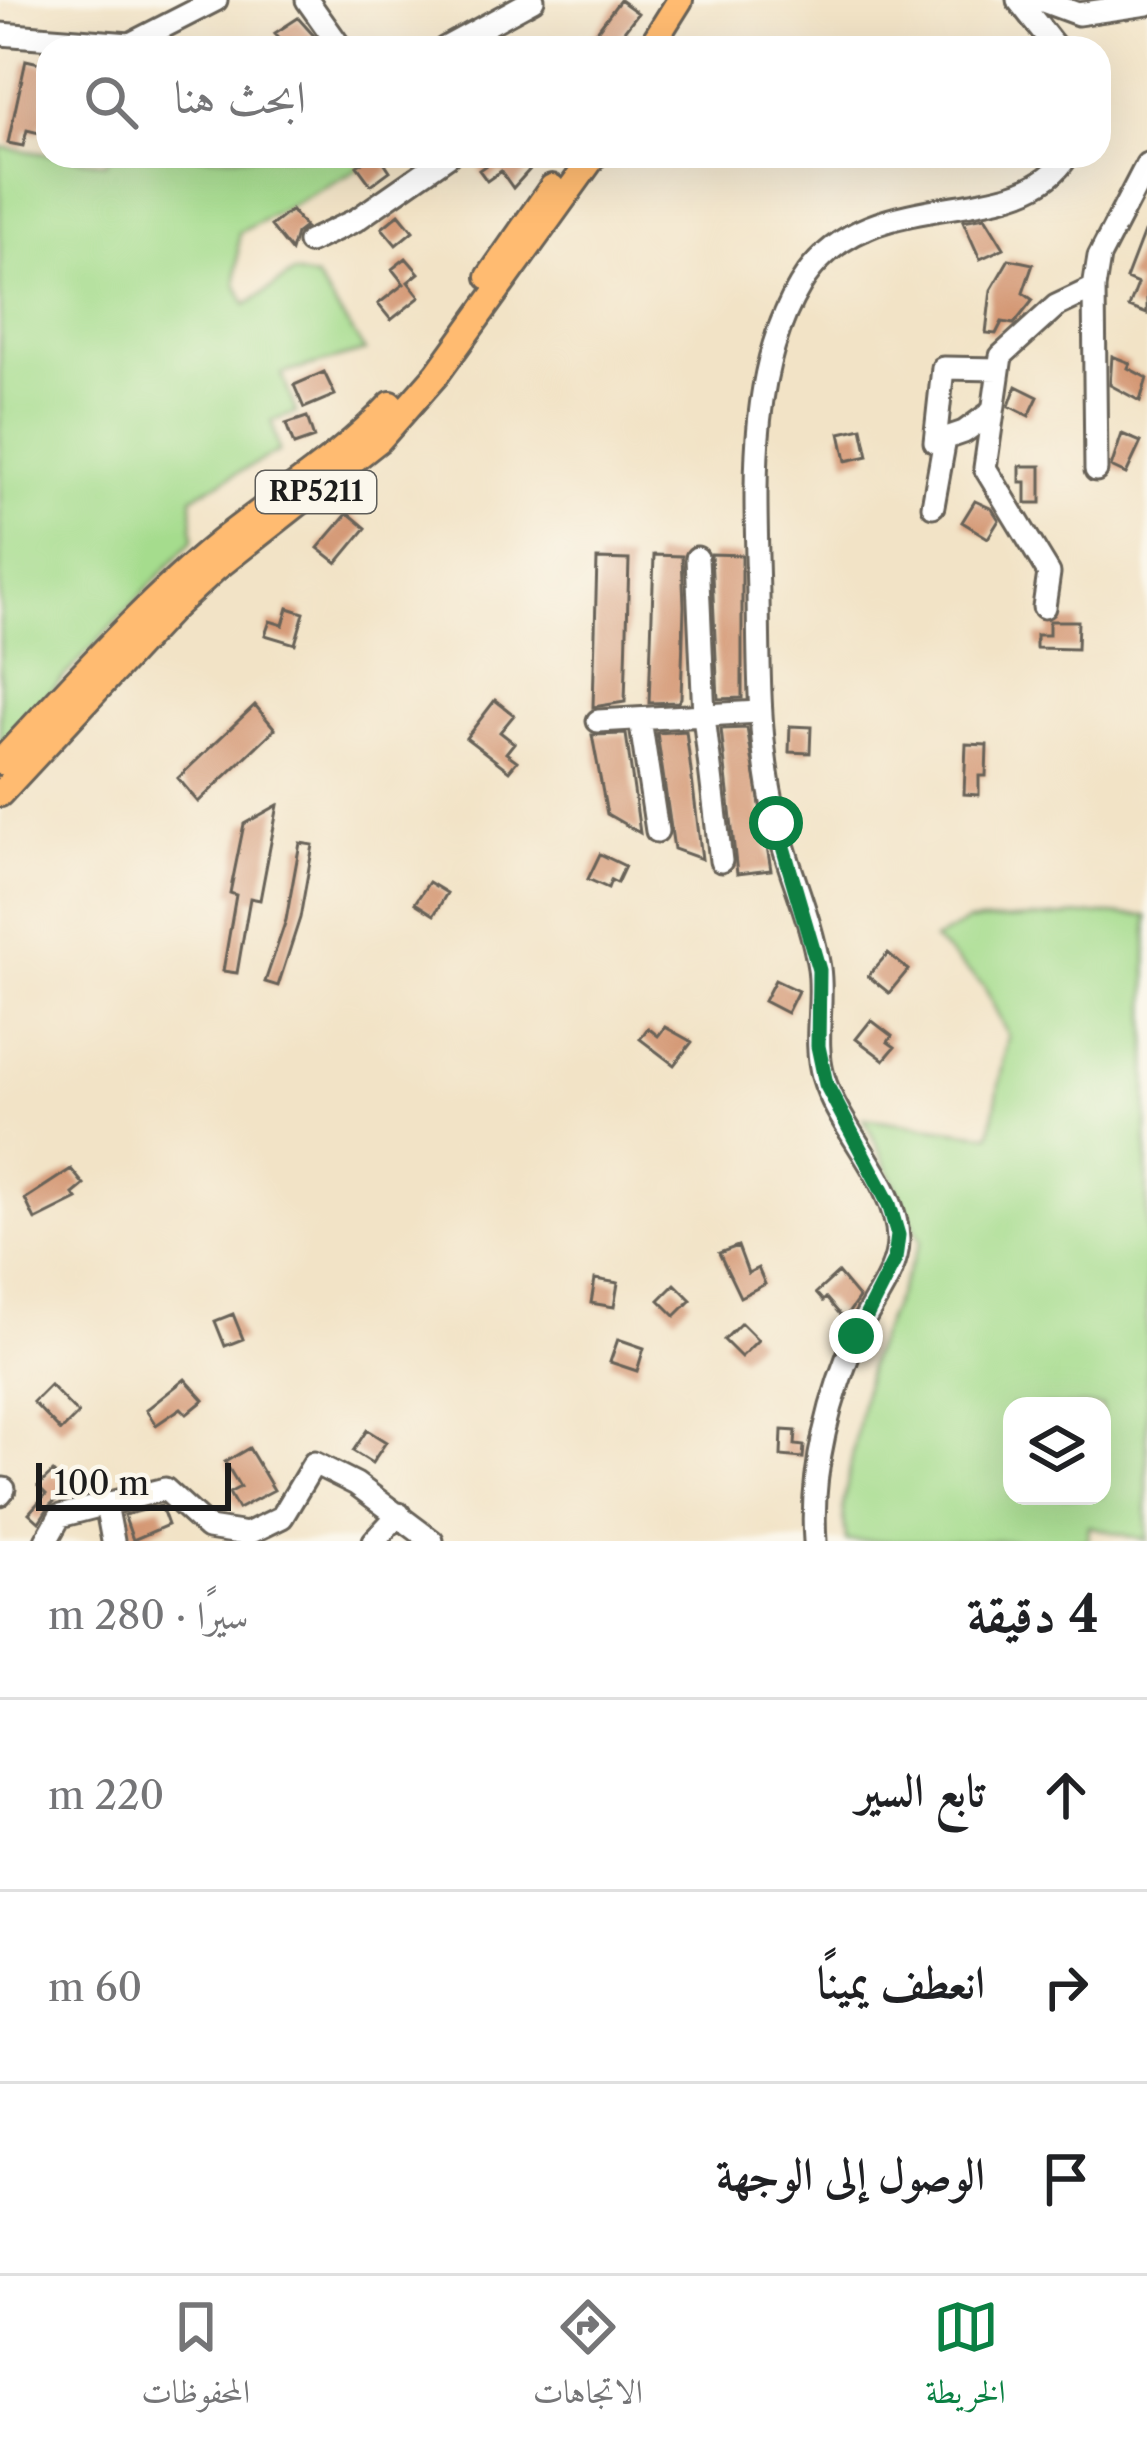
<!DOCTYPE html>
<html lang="ar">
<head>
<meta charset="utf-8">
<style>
  :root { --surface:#fff; --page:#f6f6f6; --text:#202124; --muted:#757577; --line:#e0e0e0; --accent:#0b8043 }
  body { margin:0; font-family:"Libre Caslon Text",Amiri,serif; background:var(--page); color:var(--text); direction:rtl }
  .controls { position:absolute; right:36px; bottom:36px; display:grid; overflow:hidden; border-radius:24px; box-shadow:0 12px 48px #0002 }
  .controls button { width:108px; height:108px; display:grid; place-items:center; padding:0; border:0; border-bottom:3px solid var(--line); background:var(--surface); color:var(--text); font:60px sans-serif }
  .scale { position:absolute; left:36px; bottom:30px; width:195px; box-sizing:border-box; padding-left:12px; border:6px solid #1c1c1c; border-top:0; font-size:33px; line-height:42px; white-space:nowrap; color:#1c1c1c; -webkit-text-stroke:9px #fbf7ec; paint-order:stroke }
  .stop { position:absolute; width:36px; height:36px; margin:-27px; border:9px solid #0b8043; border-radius:50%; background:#fff }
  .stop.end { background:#0b8043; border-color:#fff; box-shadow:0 3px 12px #0008 }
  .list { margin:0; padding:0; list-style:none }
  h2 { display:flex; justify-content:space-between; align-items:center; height:156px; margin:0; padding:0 48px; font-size:51px }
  h2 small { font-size:39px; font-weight:400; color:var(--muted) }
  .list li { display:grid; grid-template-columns:78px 1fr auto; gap:36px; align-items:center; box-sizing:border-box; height:192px; padding:0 48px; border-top:3px solid var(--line) }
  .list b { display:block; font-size:45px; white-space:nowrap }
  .list em { font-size:39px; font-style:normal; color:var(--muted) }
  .icon { flex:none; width:66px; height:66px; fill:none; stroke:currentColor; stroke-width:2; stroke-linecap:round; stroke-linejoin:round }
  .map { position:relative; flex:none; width:1147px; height:1541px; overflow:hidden; direction:ltr }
  .search { position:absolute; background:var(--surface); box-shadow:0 12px 48px #0002; left:36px; right:36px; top:36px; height:132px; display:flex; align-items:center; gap:30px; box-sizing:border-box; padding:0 42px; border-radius:36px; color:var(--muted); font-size:45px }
  .sheet { height:732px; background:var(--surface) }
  nav { display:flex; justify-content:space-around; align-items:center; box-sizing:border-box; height:168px; border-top:3px solid var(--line); background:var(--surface); font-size:33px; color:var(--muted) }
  nav a { display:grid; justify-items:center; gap:6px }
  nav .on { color:var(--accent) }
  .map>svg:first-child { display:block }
</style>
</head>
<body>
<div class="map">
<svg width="1147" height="1541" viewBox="0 0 1147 1541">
  <rect width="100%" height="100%" fill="#fbf7ec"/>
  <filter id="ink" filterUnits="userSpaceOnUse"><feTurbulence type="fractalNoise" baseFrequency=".00833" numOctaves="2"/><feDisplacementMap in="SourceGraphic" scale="24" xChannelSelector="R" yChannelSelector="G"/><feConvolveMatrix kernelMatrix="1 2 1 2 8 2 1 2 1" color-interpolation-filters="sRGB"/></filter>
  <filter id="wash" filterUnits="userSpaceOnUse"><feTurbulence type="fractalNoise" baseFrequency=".004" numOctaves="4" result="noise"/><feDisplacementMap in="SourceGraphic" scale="48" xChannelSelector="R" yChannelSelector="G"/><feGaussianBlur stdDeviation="2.7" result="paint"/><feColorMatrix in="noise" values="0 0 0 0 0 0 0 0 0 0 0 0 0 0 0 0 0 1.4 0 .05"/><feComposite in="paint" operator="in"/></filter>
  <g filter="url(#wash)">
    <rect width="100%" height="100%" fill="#f2e3c6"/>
    <path fill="#a5dc8d" stroke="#607c54" stroke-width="3" fill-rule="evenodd" d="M0,147L106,163L110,156H383L239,233L236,284L246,305L294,273L316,278L365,351L282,374L296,413L272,421L279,451L192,497L193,540L0,745Z
      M1104,914L1147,916V1541L1089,1526L1088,1541H846L843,1506L870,1359L921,1241L864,1118L990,1135L1008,1036L984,986L934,940L967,922ZM1102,1406V1496H1012V1406Z"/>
    <g id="blocks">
      <path fill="#d49875" d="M620,0L638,13L611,48H584Z
        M298,18L315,37L303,48H289L275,33Z
        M26,60L48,65V125L41,123L39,133L27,130L23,146L8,143Z
        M370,156H380L390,171L371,185L357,166Z
        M499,156H525L532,167L513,188L501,171L487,181L479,170Z
        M291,210L305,227L296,234L291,251L271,226Z
        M399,214L413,231L396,245L382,228Z
        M985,217L1004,248L980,259L963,221Z
        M1144,232H1147V314L1129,307L1138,284L1126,279Z
        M406,258L419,273L408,282L420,297L391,320L378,304L404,284L392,269Z
        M1009,259L1033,264L1023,293L1033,300L1014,324L1002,322L996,334L986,333L991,290Z
        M1112,356L1130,363L1128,368L1147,378L1140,401L1110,385Z
        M324,372L335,395L304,408L294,385Z
        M1016,386L1038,397L1029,416L1009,406Z
        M307,417L314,438L294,445L286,424Z
        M862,428L868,456L846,461L840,433Z
        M1122,434L1141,442L1126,474L1111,467Z
        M1020,466H1041V503H1026V482H1020Z
        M975,501L992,509L999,520L988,538L962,522Z
        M348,513L366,528L337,563L318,548Z
        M711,554L742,555V698L718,699Z
        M654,555L682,556L684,606L681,698L678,702L649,703Z
        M597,559L629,560L625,702L593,707Z
        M288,608L304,613L295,644L265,635L270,621L283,625Z
        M1049,621H1078L1077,649L1036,648V635H1049Z
        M495,700L514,715L500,732L514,743L506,753L517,761L509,771L466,738Z
        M255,705L275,729L198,802L178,778Z
        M790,726L811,727L810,753L789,752Z
        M747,728L771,870L737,874L721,729Z
        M686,731L702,859L674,849L657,733Z
        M626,734L640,833L607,814L592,735Z
        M966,744L987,745L986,776H979V795L964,794Z
        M278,805L260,900L250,898L237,973L223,971L236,895L230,893L244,824Z
        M300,843L313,845L300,918L278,986L265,982L286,920Z
        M600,854L625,866L617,883L611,880L608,888L588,879Z
        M429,882L447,893L434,915L415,903Z
        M888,953L908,970L889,993L868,976Z
        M775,980L798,991L787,1013L764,1001Z
        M871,1020L892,1036L888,1042L895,1047L884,1060L856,1039Z
        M665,1027L692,1042L674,1065L640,1039L648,1028L658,1036Z
        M71,1169L84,1185L73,1194L77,1199L35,1220L25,1199Z
        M738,1246L748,1273L758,1268L765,1284L740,1297L719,1253Z
        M838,1273L859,1298L844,1319L826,1298L823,1301L816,1293Z
        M595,1279L618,1283L614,1307L591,1303Z
        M675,1284L691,1300L675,1316L659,1300Z
        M233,1314L243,1339L225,1346L215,1321Z
        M741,1323L758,1340L741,1357L724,1340Z
        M618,1339L644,1348L637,1371L610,1362Z
        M185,1379L204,1400L187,1414L181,1408L156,1425L146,1410Z
        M50,1385L78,1414L61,1431L33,1402Z
        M367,1430L386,1442L372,1463L353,1451Z
        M782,1430L796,1431L795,1445L804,1446L803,1458L781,1456Z
        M249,1448L274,1490L238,1509L229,1493L240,1487L225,1462Z
        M53,1472L69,1489L50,1505L39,1522L29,1513L46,1494L38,1486Z
        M161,1506L168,1525L133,1540L124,1515Z"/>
    </g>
  </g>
  <g filter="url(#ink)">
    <use href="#blocks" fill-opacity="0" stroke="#676258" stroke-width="3"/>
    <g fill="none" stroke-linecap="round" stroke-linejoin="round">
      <g stroke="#676258" stroke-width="27">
        <path id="minor" d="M307,0L341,48
          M1018,0L1056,48
          M1040,0L1078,14L1147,4
          M0,34L130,44L216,0
          M445,48L533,0
          M309,242L356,220L448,156
          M993,411L964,432L935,442L943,368L999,369
          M1096,470L1094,288L1099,257L1147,164
          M933,506L945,439
          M697,558L704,716L721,861
          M1044,607L1049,573L985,468L1001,356L1056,306L1094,288
          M640,719L657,831
          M598,721L759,712
          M0,1494L4,1489
          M106,1504L113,1541
          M46,1541L60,1516L165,1489L208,1528L247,1534L282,1517L314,1463L356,1484L432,1541
          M374,1541L399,1514
          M815,1541C810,1472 830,1393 859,1330C871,1303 899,1271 898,1239C897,1184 838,1129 823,1076C813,1040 824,1004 819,968C811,917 788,870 776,820C758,746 759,671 758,595C756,495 746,375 800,285C865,176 1019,235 1067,156"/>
      </g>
      <g stroke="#676258" stroke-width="30">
        <path id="major" d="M650,48L680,0
          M489,277L552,187
          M0,762C71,687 140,607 220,542C277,496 341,458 391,404
          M0,794L173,608L215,569L379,440L437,374L594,156"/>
      </g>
      <use href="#minor" stroke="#fff" stroke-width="21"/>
      <use href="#major" stroke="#ffbb71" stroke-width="24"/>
    </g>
  </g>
  <g fill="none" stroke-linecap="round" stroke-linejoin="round" filter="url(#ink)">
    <path stroke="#0b8043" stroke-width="15" d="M776,823L819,970L818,1046L826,1084L889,1204L898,1235L895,1259L856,1336"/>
  </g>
  <g text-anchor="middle" stroke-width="9" stroke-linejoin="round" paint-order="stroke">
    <rect fill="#fbf7ec" stroke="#5f5e5a" stroke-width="3" x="256" y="471" width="120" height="42" rx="9"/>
    <g font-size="27" font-weight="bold" fill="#1c1c1c">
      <text x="316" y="501">RP5211</text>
    </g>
  </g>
</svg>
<div class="controls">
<button><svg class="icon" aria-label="layers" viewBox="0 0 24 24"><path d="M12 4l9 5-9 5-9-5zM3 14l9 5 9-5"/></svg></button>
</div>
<div class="scale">100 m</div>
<div class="stop" style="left:776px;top:823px"></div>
<div class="stop end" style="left:856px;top:1336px"></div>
<div class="search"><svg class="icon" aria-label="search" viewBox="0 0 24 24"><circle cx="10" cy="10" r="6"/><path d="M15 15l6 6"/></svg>ابحث هنا</div>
</div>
<section class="sheet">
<h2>4 دقيقة<small>سيرًا · 280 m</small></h2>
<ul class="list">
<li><svg class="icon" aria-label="ahead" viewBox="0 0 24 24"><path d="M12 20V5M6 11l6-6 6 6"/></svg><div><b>تابع السير</b></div><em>220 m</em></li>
<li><svg class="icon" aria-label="right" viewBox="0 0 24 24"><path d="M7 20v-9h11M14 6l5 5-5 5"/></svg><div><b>انعطف يمينًا</b></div><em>60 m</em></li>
<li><svg class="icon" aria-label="arrive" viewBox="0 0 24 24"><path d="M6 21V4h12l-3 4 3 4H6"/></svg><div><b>الوصول إلى الوجهة</b></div></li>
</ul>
</section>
<nav>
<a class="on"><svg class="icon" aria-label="map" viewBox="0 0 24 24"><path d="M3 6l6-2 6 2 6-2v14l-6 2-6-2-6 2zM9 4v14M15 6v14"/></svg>الخريطة</a>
<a><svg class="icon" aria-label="directions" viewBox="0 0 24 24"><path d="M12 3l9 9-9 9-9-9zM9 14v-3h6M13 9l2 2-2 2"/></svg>الاتجاهات</a>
<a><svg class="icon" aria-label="saved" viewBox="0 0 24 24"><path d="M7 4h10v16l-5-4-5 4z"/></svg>المحفوظات</a>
</nav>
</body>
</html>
